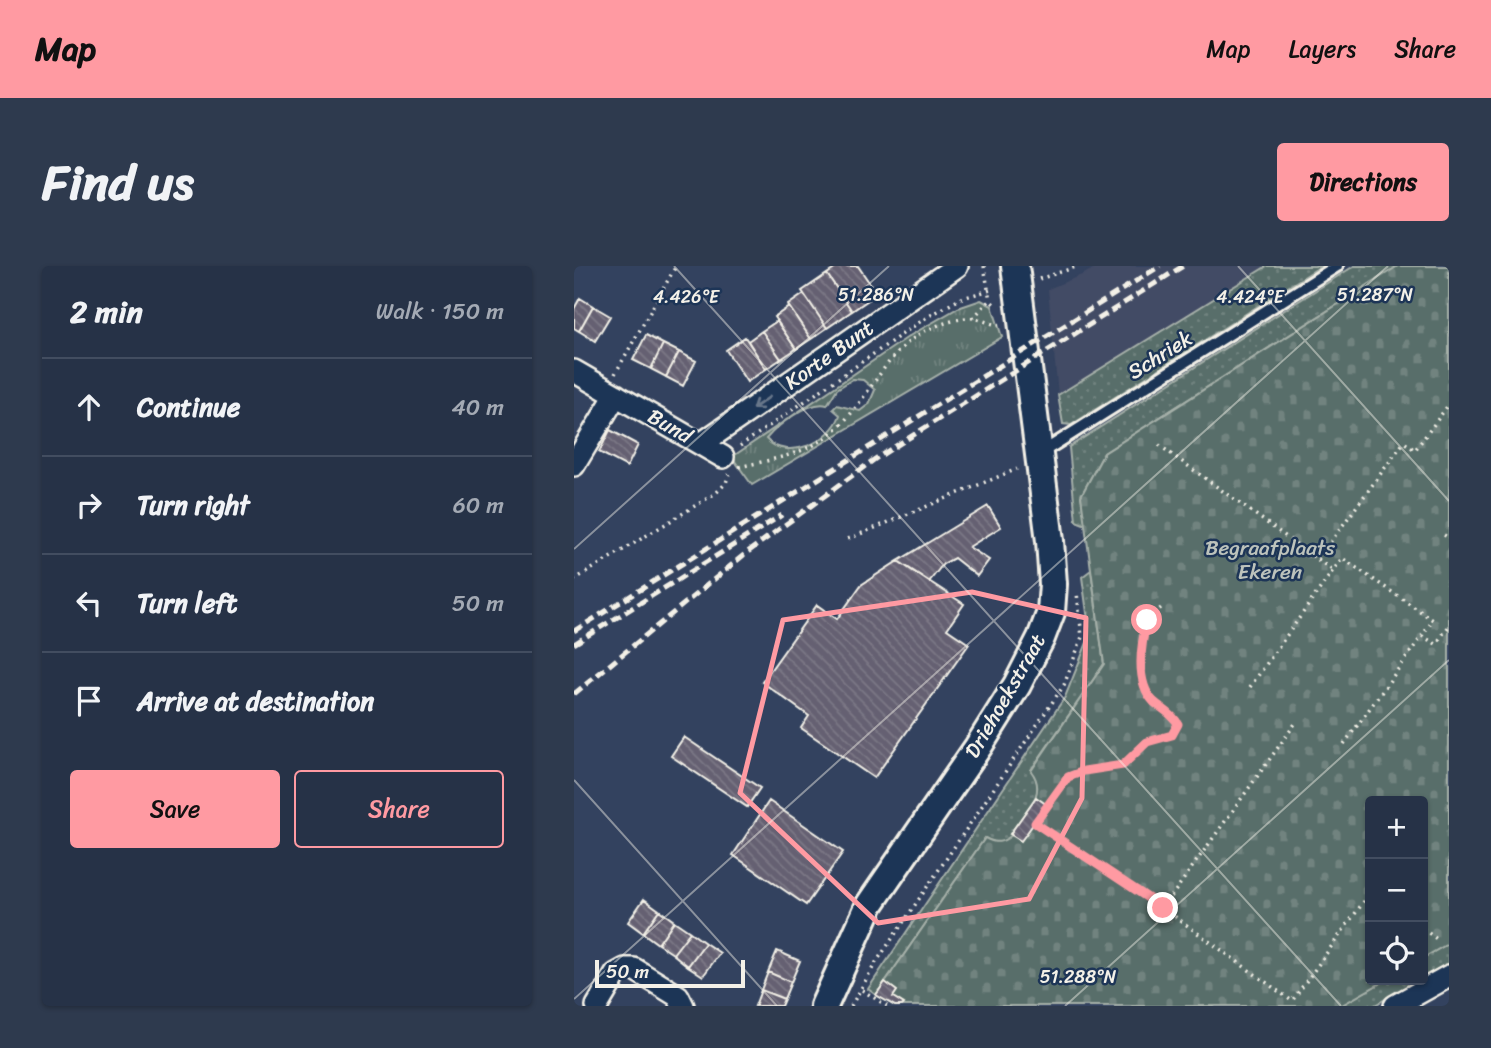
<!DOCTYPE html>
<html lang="en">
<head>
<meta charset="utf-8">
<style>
  :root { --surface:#263247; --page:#2e3a4e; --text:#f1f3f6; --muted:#a4aab4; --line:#424d60; --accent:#ff9aa2 }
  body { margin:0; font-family:Sriracha,sans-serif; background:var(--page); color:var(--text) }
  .controls { position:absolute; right:21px; bottom:21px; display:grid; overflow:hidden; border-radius:7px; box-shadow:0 2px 5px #0004 }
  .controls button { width:63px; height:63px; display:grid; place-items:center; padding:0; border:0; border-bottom:2px solid var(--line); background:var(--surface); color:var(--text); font:35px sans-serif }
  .scale { position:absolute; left:21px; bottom:18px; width:150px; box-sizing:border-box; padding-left:7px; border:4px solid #f4f1e8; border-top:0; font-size:19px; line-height:24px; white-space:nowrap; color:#f4f1e8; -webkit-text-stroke:5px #1d3557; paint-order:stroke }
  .stop { position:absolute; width:21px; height:21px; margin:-16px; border:5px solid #ff9aa2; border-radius:50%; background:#fff }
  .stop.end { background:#ff9aa2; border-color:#fff; box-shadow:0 2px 7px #0008 }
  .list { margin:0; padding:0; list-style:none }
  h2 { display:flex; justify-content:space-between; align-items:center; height:91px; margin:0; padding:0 28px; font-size:30px }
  h2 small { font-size:23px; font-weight:400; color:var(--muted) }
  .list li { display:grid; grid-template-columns:46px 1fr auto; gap:21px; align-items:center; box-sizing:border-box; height:98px; padding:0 28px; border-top:2px solid var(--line) }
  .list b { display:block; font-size:26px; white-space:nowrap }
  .list em { font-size:23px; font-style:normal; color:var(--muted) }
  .actions { display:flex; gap:14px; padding:21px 28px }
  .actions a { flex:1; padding:16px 0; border:2px solid var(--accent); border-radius:7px; text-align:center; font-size:24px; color:var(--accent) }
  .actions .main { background:var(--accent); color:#111 }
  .icon { flex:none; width:38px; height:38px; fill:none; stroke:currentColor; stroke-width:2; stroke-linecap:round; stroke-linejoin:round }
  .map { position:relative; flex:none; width:875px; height:740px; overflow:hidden; border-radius:7px }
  header { display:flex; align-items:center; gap:42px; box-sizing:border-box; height:98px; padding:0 35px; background:var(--accent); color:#111 }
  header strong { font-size:33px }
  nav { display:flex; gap:38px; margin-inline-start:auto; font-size:24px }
  .intro { display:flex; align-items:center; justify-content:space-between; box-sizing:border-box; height:168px; padding:0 42px }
  h1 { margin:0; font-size:49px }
  .button { padding:18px 32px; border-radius:7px; background:var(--accent); color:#111; font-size:24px; font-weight:700 }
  main { display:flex; gap:42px; padding:0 42px }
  aside { flex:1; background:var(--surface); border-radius:7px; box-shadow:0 2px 5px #0004 }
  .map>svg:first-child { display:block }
</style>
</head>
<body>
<header>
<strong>Map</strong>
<nav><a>Map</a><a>Layers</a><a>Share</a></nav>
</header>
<div class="intro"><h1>Find us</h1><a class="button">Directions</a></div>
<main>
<aside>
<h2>2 min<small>Walk · 150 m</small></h2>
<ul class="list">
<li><svg class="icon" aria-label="ahead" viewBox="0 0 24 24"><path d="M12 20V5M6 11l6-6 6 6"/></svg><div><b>Continue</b></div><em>40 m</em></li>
<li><svg class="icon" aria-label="right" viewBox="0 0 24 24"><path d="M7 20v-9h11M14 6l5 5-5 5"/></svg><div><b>Turn right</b></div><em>60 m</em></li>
<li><svg class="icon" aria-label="left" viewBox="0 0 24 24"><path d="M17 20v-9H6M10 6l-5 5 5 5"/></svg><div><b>Turn left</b></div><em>50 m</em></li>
<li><svg class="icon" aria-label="arrive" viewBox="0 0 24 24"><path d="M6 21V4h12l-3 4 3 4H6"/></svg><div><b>Arrive at destination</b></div></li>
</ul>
<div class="actions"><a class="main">Save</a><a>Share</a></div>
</aside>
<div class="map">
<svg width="875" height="740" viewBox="0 0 875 740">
  <defs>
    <pattern id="grass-dots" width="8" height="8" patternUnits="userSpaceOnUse" patternTransform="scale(1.75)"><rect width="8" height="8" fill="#586e6a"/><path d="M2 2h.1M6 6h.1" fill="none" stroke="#71837f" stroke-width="1.8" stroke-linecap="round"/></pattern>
    <pattern id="cemetery-stones" width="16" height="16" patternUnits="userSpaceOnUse" patternTransform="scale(1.75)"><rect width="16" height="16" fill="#586e6a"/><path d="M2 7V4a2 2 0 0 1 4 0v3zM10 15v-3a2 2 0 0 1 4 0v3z" fill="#71837f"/></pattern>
    <pattern id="park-tufts" width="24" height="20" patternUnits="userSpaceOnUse" patternTransform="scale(1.75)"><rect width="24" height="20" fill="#586e6a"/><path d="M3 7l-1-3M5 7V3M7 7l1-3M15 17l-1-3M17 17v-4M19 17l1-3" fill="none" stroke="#71837f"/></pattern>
    <pattern id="building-back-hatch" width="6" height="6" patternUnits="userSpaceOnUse" patternTransform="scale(1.75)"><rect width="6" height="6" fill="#656172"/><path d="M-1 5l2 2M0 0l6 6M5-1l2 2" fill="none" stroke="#7c7886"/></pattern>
  </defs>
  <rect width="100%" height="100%" fill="#33425f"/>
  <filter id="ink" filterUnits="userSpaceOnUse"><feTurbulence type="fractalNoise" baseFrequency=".0143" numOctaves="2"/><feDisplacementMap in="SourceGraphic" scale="14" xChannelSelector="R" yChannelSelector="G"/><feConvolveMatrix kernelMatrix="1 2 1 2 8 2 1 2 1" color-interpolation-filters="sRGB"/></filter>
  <g filter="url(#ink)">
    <path fill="#424b65" d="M524,0H693L484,129L474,23L510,8Z"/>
    <path fill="url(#grass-dots)" stroke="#a6b0a9" stroke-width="2" d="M693,0H747L497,159L489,158L484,129Z
      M780,0H824L530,187L507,230L512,259L502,255L495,181Z
      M517,304L530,398L457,504C475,528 451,546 437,567V571C427,578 421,578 411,572L302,729L294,723L491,431L514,374V354L508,311Z
      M875,677V697L849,712V692Z
      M812,714H845L799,740H766Z"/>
    <path fill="url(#cemetery-stones)" stroke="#a6b0a9" stroke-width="2" d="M824,0H875V677L849,692V535H796V714H812L766,740H321L302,729L411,572C422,578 428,577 438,569L436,568C450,547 475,528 457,505L530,398L507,230L530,187Z"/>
    <path fill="url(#park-tufts)" stroke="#a6b0a9" stroke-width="2" fill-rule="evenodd" d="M407,34L418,40L428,71L178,219L158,191L337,69L384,42ZM279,113L289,114L301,124L295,138L286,145L263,139L259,143L266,149C257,176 213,196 192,173C203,160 235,134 253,139L263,123Z"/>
    <path fill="url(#building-back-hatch)" stroke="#f4f1e8" stroke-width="2" d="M265,0H284L303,28L278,45L253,8Z
      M253,8L278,45L253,62L228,25Z
      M230,28L253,62L237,73L214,39Z
      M6,32L19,40L5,65L0,62V43Z
      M19,40L36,50L21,75L5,65Z
      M215,41L237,73L222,83L200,51Z
      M203,55L222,83L207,93L188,65Z
      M188,65L207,93L192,103L174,75Z
      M72,69L89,78L77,103L59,94Z
      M171,71L192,103L173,116L152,84Z
      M89,78L105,86L92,111L77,103Z
      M105,86L122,95L109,120L92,111Z
      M36,164L64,179L53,201L25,186Z
      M414,240L427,261L395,281L415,294L403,310L380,292L369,298L355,316L324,295Z
      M324,295L390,338L373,363L395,378L300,512L227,462L235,450L188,416L243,339L263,353L287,319Z
      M110,471L186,522L173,541L97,490Z
      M462,531L473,539L447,575L436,568Z
      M195,535L269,586L232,639L159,589Z
      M70,633L85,644L69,667L54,656Z
      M85,644L100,655L84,678L69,667Z
      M100,655L116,666L99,688L84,678Z
      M116,666L131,677L114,700L99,688Z
      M131,677L146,687L129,710L114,700Z
      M203,685L226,695L217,716L194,706Z
      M194,706L217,716L210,733L187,724Z
      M311,716L323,725L319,731L330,738L328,740H321L302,729Z
      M187,724L210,733L207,740H181Z"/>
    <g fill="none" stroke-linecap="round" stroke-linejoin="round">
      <g stroke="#f4f1e8" stroke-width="16">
        <path id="service" d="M467,187L763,0"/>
      </g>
      <g stroke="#f4f1e8" stroke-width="26">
        <path id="minor" d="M0,105L149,191
          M127,178L383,0
          M0,199L42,129
          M23,740L42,708L51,703H60L104,730L109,740
          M821,740L875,710"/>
      </g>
      <g stroke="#f4f1e8" stroke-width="32">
        <path id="tertiary" d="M250,740L296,638L404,481L443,419L467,372L477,346L479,318L476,275L441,0"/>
      </g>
      <path stroke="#f4f1e8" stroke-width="3.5" stroke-dasharray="2 5" stroke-linecap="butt" d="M410,0L416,34
        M465,13L505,0
        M399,52L416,34L421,39
        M41,108L102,0
        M585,179L758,304
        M166,180L353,51L388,32L420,23
        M165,201C195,194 230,189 255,169C299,135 310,76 368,58C378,55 389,51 400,52C409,54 416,58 425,59
        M870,269L875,272
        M274,273L443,203
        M744,293L830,176L841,184L875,138
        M0,314L142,227L152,217L155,208
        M587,342C582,346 575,351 572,357C565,376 563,417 576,432C585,442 599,447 604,458L598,469L574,476L549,499L510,505L494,511L461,557L589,642L718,735L796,627
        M676,421L768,292L859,354L848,370
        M770,478L848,370L862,378L875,360
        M589,642L723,455
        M849,663L864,674
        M288,724L313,740
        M277,740L301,698L490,419L508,371L503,327"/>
      <use href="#service" stroke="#1d3557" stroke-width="10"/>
      <use href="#minor" stroke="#1d3557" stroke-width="21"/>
      <use href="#tertiary" stroke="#1d3557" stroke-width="26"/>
      <path stroke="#f4f1e8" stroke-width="5" stroke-dasharray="10 5" stroke-linecap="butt" d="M0,365L586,0
        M0,378L208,249
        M0,428L171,288L301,193L609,0"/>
    </g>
    <defs><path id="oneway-shaft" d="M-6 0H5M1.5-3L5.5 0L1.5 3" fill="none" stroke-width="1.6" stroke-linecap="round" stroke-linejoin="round" transform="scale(1.75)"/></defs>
    <use stroke="#68778a" href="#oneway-shaft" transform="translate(187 137) rotate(145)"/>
  </g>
  <g fill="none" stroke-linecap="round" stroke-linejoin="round" filter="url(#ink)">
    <path stroke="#ff9aa2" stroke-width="9" d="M573,354C567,378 560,416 580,436C588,443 599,448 604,458L598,469L573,476L549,499L510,505L494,511L461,557L589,642"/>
  </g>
  <path fill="none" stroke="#ff9aa2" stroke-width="5" stroke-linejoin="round" d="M398,326L512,352L508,532L455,633L304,657L166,527L209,354Z"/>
  <path fill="none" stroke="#f4f1e8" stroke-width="2" stroke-opacity="0.45" d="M100,0L767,740M664,0L875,235M0,283L315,0M0,514L203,740M0,733L814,0M491,740L875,394"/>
  <g text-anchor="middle" stroke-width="5" stroke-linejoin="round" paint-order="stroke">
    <g font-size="21" fill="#f4f1e8" stroke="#1d3557">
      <text transform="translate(255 89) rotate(-35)" y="7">Korte Bunt</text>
      <text transform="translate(586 89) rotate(-32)" y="7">Schriek</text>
      <text transform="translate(96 160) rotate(30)" y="7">Bund</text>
      <text transform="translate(431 430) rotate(-60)" y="7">Driehoekstraat</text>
    </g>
    <g font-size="21" fill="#bdc3bc" stroke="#1d3557">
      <text x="696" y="289">Begraafplaats<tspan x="696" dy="24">Ekeren</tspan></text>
    </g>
  </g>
  <g font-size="18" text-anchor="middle" fill="#f4f1e8" stroke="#1d3557" stroke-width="5" stroke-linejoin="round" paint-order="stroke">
    <text x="302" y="35">51.286°N</text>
    <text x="801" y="35">51.287°N</text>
    <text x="112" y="37">4.426°E</text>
    <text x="676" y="37">4.424°E</text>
    <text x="504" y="717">51.288°N</text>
  </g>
</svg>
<div class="controls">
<button>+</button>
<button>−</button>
<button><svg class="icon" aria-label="locate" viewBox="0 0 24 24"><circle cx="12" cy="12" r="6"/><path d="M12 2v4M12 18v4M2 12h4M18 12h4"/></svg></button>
</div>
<div class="scale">50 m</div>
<div class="stop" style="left:573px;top:354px"></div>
<div class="stop end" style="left:589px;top:642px"></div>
</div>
</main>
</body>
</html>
